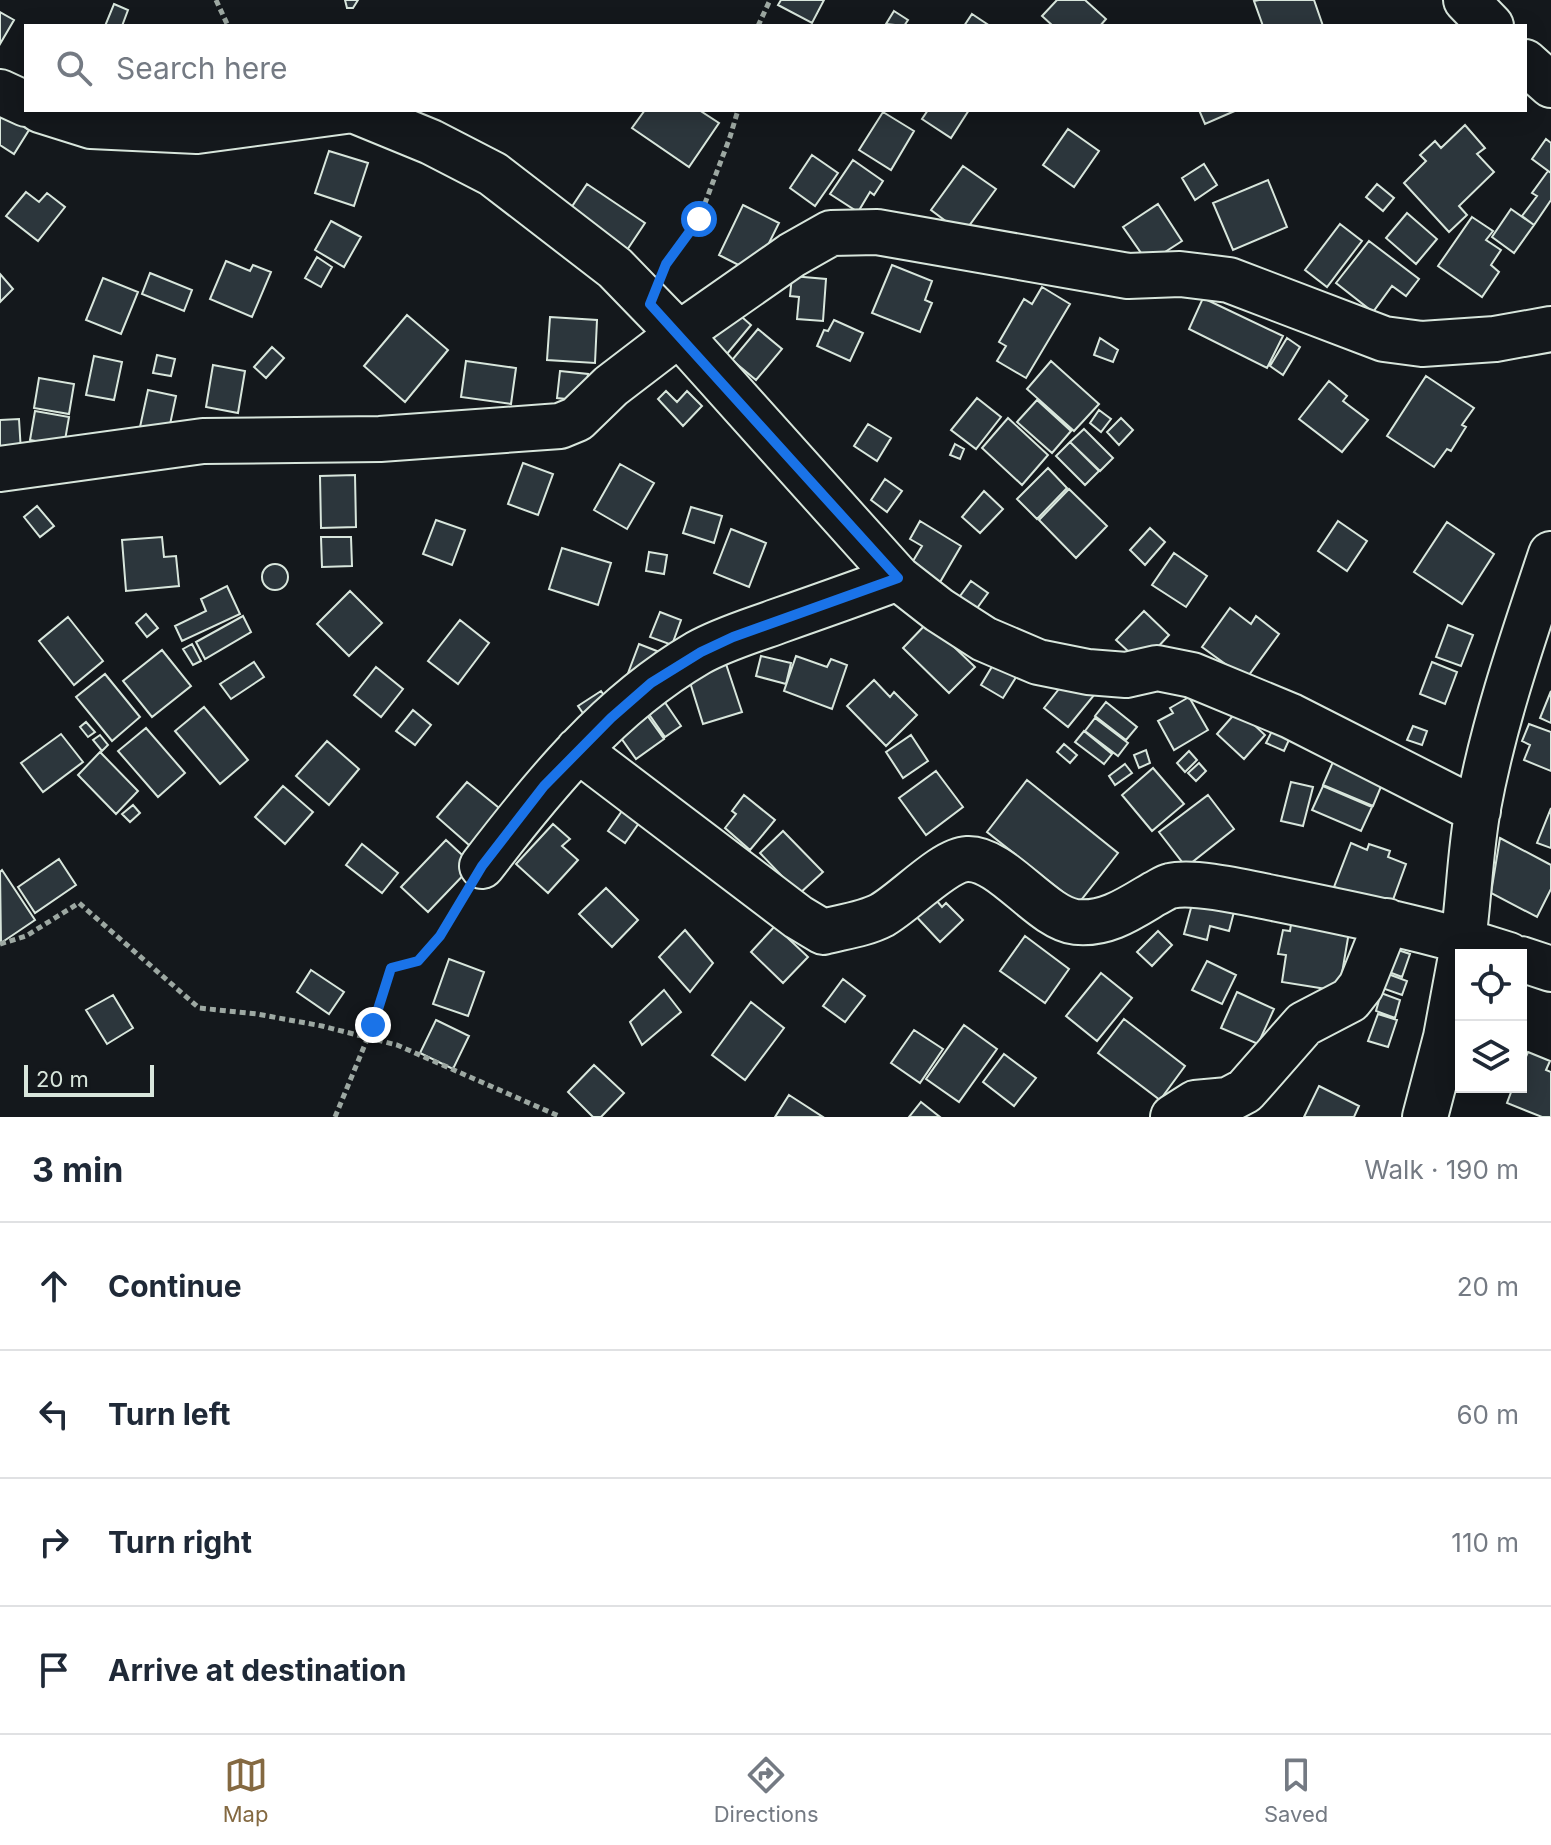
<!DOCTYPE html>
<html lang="en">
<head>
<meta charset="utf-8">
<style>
  :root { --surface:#fff; --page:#f2f2f3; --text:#1f2937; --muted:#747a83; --line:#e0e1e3; --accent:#846941 }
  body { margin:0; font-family:Inter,sans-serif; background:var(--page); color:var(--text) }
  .controls { position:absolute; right:24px; bottom:24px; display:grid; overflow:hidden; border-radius:0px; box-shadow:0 4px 20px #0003 }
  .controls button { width:72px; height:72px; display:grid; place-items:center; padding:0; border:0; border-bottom:2px solid var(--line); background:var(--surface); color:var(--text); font:40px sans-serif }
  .scale { position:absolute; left:24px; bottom:20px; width:130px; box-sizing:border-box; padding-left:8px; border:4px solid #d8e6dc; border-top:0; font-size:22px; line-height:28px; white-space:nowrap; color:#d8e6dc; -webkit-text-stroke:6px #14181c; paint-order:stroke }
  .stop { position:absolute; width:24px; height:24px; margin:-18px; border:6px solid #1a73e8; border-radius:50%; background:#fff }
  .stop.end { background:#1a73e8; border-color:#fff; box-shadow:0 2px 8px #0008 }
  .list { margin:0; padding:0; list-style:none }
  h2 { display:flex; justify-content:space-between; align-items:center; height:104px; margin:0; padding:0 32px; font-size:34px }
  h2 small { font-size:26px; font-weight:400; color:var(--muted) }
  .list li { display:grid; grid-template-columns:52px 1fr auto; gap:24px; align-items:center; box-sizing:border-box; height:128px; padding:0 32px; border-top:2px solid var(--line) }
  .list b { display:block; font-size:30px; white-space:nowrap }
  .list em { font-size:26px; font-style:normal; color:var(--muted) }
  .icon { flex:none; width:44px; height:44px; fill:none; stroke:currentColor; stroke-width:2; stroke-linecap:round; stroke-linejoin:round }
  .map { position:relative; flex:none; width:1551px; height:1117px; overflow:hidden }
  .search { position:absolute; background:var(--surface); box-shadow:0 4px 20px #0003; left:24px; right:24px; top:24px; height:88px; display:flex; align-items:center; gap:20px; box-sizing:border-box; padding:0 28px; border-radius:0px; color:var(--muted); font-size:30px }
  .sheet { height:616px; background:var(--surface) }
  nav { display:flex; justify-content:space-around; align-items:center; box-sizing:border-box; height:112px; border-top:2px solid var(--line); background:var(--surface); font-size:22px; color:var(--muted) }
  nav a { display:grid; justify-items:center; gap:4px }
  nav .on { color:var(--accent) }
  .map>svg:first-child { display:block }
</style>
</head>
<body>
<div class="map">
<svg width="1551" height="1117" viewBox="0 0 1551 1117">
  <rect width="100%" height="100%" fill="#14181c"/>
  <path fill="#2c363c" stroke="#d8e6dc" stroke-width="2" d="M345,0H358L353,8H347Z
    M781,0H824L812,23L778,5Z
    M1057,0H1085L1106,19L1100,26H1053L1042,16Z
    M1259,0H1314L1323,26H1263L1254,1Z
    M114,4L128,10L122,26H105Z
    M894,11L908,20L904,26L886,24Z
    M0,12L14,20L0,44Z
    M972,14L990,26H964Z
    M645,110H699L719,123L689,167L632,128Z
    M928,110H969L951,138L922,119Z
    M1199,110H1237L1205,124Z
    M0,112L29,130L14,154L0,145Z
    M883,112L914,131L891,170L859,150Z
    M1465,125L1485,148L1477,154L1494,172L1459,206L1467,215L1449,232L1404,183L1426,161L1420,155L1435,141L1441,148Z
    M1068,129L1099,151L1074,187L1043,165Z
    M1546,139L1551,143V173L1532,159Z
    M329,151L368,163L354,206L315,193Z
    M812,155L838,173L815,206L790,188Z
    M853,160L883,181L874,195L870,192L858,212L830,194Z
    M1204,164L1217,185L1195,200L1182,178Z
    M963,166L996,189L963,234L931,210Z
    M1548,171L1551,173V200L1534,225L1522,216L1537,196L1532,193Z
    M1268,180L1287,227L1233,250L1213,203Z
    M587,184L645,223L621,259L563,220Z
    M1377,184L1394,198L1383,211L1366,197Z
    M26,192L39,202L47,193L65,207L38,241L6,216Z
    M1158,204L1182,241L1148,263L1123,227Z
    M743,205L779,223L754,273L719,255Z
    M1511,209L1534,225L1514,253L1492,237Z
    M1407,213L1437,239L1416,264L1386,238Z
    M1472,217L1493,231L1486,240L1501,250L1491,265L1499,272L1482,297L1438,266Z
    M331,221L361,237L344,267L315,250Z
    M1340,224L1362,241L1327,287L1305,270Z
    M1369,241L1419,279L1406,296L1392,286L1373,312L1336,283Z
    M317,257L332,267L321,287L305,278Z
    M226,261L250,271L253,265L271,272L252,317L210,299Z
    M892,265L932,281L925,300L932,303L920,332L872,313Z
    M150,273L192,290L184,311L142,294Z
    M0,274L13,289L0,302Z
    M792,276L826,279L823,321L797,319L799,297L790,296Z
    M103,278L138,292L121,334L86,320Z
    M1042,287L1070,304L1026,378L997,361L1006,346L999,342L1024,299L1032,304Z
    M1203,298L1283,336L1267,368L1189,329Z
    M734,310L751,325L726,355L708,341Z
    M407,315L448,350L405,402L364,366Z
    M550,317L597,320L595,363L547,360Z
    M834,320L863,333L850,361L817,346L824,330L828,331Z
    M758,329L782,349L756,380L732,360Z
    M1100,338L1118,350L1113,362L1094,355Z
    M1287,338L1300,347L1283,375L1270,366Z
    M272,347L284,358L266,378L254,367Z
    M157,355L175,359L171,376L153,373Z
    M94,356L122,362L114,400L86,395Z
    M466,361L516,368L511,404L461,397Z
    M1051,361L1099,404L1074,431L1027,389Z
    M213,365L245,371L238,413L206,407Z
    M560,371L588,374L585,401L557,398Z
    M1426,376L1474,408L1462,425L1466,427L1451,451L1447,449L1434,467L1387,436Z
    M39,378L74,384L69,414L34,408Z
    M1329,381L1347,396L1343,401L1368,420L1342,452L1299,419Z
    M148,390L176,396L168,434L140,427Z
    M666,391L677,402L687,391L702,406L683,426L658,399Z
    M977,398L1001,417L976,449L951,430Z
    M1037,400L1071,431L1052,453L1017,422Z
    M1099,410L1111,419L1101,432L1090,423Z
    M35,411L69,417L64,446L30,440Z
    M1008,418L1048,455L1022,485L982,448Z
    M1121,418L1133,430L1119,445L1107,432Z
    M19,419L21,452L0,453V420Z
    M868,424L891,438L877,461L854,446Z
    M1084,429L1113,458L1100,471L1070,442Z
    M1070,442L1099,471L1085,485L1056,456Z
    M955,444L964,449L960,459L950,455Z
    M523,463L553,474L538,515L508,504Z
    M620,464L654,483L627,529L594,510Z
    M1048,468L1067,488L1037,519L1017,499Z
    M355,475L356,527L321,528L320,476Z
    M885,479L902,491L887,512L871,500Z
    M1069,489L1107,526L1076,558L1039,520Z
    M984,491L1003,509L980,533L962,517Z
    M37,506L54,526L40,537L24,517Z
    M691,507L722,516L714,543L683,533Z
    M436,520L465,530L452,565L423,554Z
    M920,521L961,546L936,589L907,571L922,546L910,539Z
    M1338,521L1367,541L1347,571L1318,551Z
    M1447,522L1494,554L1462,604L1414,572Z
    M1150,528L1165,542L1145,565L1130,550Z
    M731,529L766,543L749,587L714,573Z
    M162,537L164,557L176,556L179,586L126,591L122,540Z
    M321,537H351L352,566L322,567Z
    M562,548L611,563L598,605L549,589Z
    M649,552L667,555L664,574L646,571Z
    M1174,553L1207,576L1186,607L1152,585Z
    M262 577a13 13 0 1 1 26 0a13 13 0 1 1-26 0Z
    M971,581L988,593L972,615L955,603Z
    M227,586L240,614L182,641L175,626L206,611L201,599Z
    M350,591L382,623L349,656L317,624Z
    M1230,608L1251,624L1256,616L1279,634L1246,679L1202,647Z
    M1144,611L1169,635L1142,664L1116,640Z
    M660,612L681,620L672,645L650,637Z
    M146,614L158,628L147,637L136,623Z
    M243,616L251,632L205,659L196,642Z
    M68,617L103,661L74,685L39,641Z
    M460,620L489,643L458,684L428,661Z
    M928,622L975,667L949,693L903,648Z
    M1448,625L1473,635L1461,666L1436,657Z
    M192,644L201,661L193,665L183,649Z
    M639,644L667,655L627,676Z
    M162,650L191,686L152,717L123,681Z
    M761,656L791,663L786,684L756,676Z
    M796,656L827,667L831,659L847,665L832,709L784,691Z
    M996,660L1018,674L1003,698L981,685Z
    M254,662L264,677L231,699L220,684Z
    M1432,662L1457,672L1445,704L1420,694Z
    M726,664L742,712L703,724L688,676Z
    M376,667L403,689L381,717L354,695Z
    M105,674L140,717L112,741L76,697Z
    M1070,675L1095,694L1068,727L1044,708Z
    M874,680L890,697L894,692L917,715L886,746L847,706Z
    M601,691L612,707L589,722L578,706Z
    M1551,691V723L1540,718Z
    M1189,697L1208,730L1174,750L1158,721L1173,713L1170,708Z
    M662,698L681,726L665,737L646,710Z
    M1106,702L1137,727L1126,740L1095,716Z
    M204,707L248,760L220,784L175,731Z
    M413,710L431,725L415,745L396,731Z
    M1238,710L1265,735L1244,759L1217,734Z
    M644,711L664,739L636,759L616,731Z
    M1095,718L1128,743L1118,756L1085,731Z
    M86,722L95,732L88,737L80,727Z
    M1276,723L1293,731L1284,751L1266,743Z
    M1529,724L1551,732V771L1524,760L1530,745L1522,741Z
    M1413,726L1427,731L1422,745L1407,740Z
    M146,728L185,773L158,797L118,751Z
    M1084,731L1112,754L1104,764L1075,742Z
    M61,734L83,762L43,792L21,763Z
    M100,735L108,745L102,751L93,740Z
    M911,735L928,761L903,778L886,752Z
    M327,741L359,769L329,805L296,776Z
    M1064,744L1077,755L1070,763L1057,752Z
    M1146,750L1150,763L1139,768L1134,755Z
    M1189,751L1197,760L1185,772L1177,763Z
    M100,752L138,791L116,814L78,775Z
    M1336,755L1385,777L1373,806L1323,785Z
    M1199,763L1206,771L1196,781L1188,773Z
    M1125,764L1132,773L1115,785L1109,776Z
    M1153,768L1184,804L1152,831L1122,795Z
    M936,771L963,807L926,835L899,798Z
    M1027,780L1118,853L1078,904L987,832Z
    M467,782L509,816L477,852L437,817Z
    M1291,782L1313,787L1303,826L1281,821Z
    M283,786L313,812L285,844L255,817Z
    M1323,786L1372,807L1361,831L1312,810Z
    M744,795L775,820L750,850L725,828L736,814L732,811Z
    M1208,795L1234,829L1186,867L1159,832Z
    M133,805L140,813L130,822L122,814Z
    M1551,808V848L1537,843Z
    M622,811L639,823L625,843L608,831Z
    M553,824L570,839L562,846L578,860L548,893L516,864Z
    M783,831L823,872L799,894L760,853Z
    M1500,838L1551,865V889L1537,917L1491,893Z
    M446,840L473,865L428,912L401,887Z
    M1351,843L1367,850L1369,844L1390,851L1388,857L1406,864L1390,908L1334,887Z
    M362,844L398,873L382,893L346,865Z
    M59,859L76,885L35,913L18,887Z
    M2,870L35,920L1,943L0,872Z
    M606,888L638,920L612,947L579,914Z
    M1195,893L1236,904L1229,931L1210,926L1207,940L1184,934Z
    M931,894L942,907L946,903L963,920L940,942L912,912Z
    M1292,918L1350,926L1339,991L1282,982L1286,955L1278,954L1283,930L1290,931Z
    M775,926L808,957L783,983L751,952Z
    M685,930L713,963L690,992L659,957Z
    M1158,931L1172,945L1152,966L1137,952Z
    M1025,936L1069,969L1045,1003L1000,971Z
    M1389,947L1410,954L1402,977L1381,969Z
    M449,959L484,972L468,1016L433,1004Z
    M1207,961L1236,975L1222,1004L1192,990Z
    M311,970L344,992L329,1014L297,992Z
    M1101,973L1132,998L1097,1041L1066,1016Z
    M1388,974L1407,981L1402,995L1382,988Z
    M843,979L865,996L845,1022L823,1006Z
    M664,990L681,1012L642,1045L630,1022Z
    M1237,992L1274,1009L1258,1044L1221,1028Z
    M1381,993L1400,1000L1395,1018L1376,1011Z
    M113,995L133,1028L107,1044L86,1010Z
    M751,1002L784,1028L745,1080L712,1055Z
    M1378,1014L1397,1020L1388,1047L1368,1041Z
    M1124,1019L1185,1066L1160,1100L1098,1053Z
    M436,1020L469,1036L453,1069L420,1053Z
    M964,1025L997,1049L959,1102L926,1079Z
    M914,1030L943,1049L920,1083L891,1063Z
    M1528,1052L1550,1061L1546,1070L1551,1072V1117H1542L1507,1103L1513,1087H1521V1068Z
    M1004,1054L1036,1078L1014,1106L983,1082Z
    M594,1065L624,1093L601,1117H593L568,1092Z
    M1319,1086L1359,1106L1354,1117H1304Z
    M789,1095L823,1117H775Z
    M921,1102L940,1117H909Z"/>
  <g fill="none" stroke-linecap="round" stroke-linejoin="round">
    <g stroke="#d8e6dc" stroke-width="48">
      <path id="minor" d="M1466,0L1491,26
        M1525,62L1551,85
        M0,92L26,104
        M40,110L91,126L197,131L353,110L431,142L493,174L615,268L679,334L898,578L939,610L984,639L1038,662L1088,672L1126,675L1157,668L1192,675L1291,716L1478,811
        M0,469L203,441L380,439L560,426L577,419L611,386L679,334L792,255L831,233L877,232L1128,276L1180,274L1229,280L1384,339L1422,344L1495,339L1551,329
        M578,750L798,917L823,932C842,927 865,924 882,915C905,902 944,860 967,859C1002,857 1041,918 1076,922C1106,925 1129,909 1154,894C1159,892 1165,887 1170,886C1195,880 1247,893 1273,898C1352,914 1432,930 1509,955
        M482,866C544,785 609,705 698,653C723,639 751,631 778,621C818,607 858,593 898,578
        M1461,955C1469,906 1469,857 1478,808C1494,721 1523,638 1551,554
        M1521,959L1551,969
        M1173,1117L1195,1103L1228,1100L1245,1091L1304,1024L1350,1000L1361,986L1387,921
        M1425,1117L1446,1037L1461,956"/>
    </g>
    <path stroke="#9da8a2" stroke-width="5" stroke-dasharray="6 4" stroke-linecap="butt" d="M216,0L228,26
      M758,26L770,0
      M667,262L699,219L730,137L738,110
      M0,944L26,936L79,903L199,1008L257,1014L322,1026L397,1045L561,1117
      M335,1117L373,1025L391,968L418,961L440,936L459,903"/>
    <use href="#minor" stroke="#14181c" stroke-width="44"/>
  </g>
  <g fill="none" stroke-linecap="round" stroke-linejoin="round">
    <path stroke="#1a73e8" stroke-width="10" d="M373,1025L391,968L418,961L440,936L482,866L544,786L611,718L651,683L701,652L733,637L898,578L650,304L666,264L699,219"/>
  </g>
</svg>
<div class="controls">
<button><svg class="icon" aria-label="locate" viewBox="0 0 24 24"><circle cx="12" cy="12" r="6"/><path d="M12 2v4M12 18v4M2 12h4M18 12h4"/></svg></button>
<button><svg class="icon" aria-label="layers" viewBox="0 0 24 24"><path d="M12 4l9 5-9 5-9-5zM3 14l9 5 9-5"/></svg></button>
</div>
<div class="scale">20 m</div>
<div class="stop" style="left:699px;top:219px"></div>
<div class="stop end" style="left:373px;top:1025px"></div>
<div class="search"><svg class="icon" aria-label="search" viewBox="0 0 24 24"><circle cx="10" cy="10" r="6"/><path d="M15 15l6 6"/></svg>Search here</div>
</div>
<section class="sheet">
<h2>3 min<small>Walk · 190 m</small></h2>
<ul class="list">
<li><svg class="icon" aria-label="ahead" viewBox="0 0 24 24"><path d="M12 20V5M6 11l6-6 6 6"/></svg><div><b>Continue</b></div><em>20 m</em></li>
<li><svg class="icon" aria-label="left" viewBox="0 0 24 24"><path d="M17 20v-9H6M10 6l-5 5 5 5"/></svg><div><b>Turn left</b></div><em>60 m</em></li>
<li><svg class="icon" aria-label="right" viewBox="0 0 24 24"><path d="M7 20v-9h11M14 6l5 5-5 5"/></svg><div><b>Turn right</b></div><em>110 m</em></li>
<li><svg class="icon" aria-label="arrive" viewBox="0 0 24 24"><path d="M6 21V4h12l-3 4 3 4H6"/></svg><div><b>Arrive at destination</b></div></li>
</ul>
</section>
<nav>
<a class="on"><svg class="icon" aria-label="map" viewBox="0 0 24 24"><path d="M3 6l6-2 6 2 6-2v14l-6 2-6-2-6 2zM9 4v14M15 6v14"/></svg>Map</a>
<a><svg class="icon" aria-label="directions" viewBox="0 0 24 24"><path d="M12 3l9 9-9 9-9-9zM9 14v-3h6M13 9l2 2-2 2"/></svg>Directions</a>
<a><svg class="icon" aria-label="saved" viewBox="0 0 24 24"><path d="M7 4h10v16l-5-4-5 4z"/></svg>Saved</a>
</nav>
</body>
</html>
